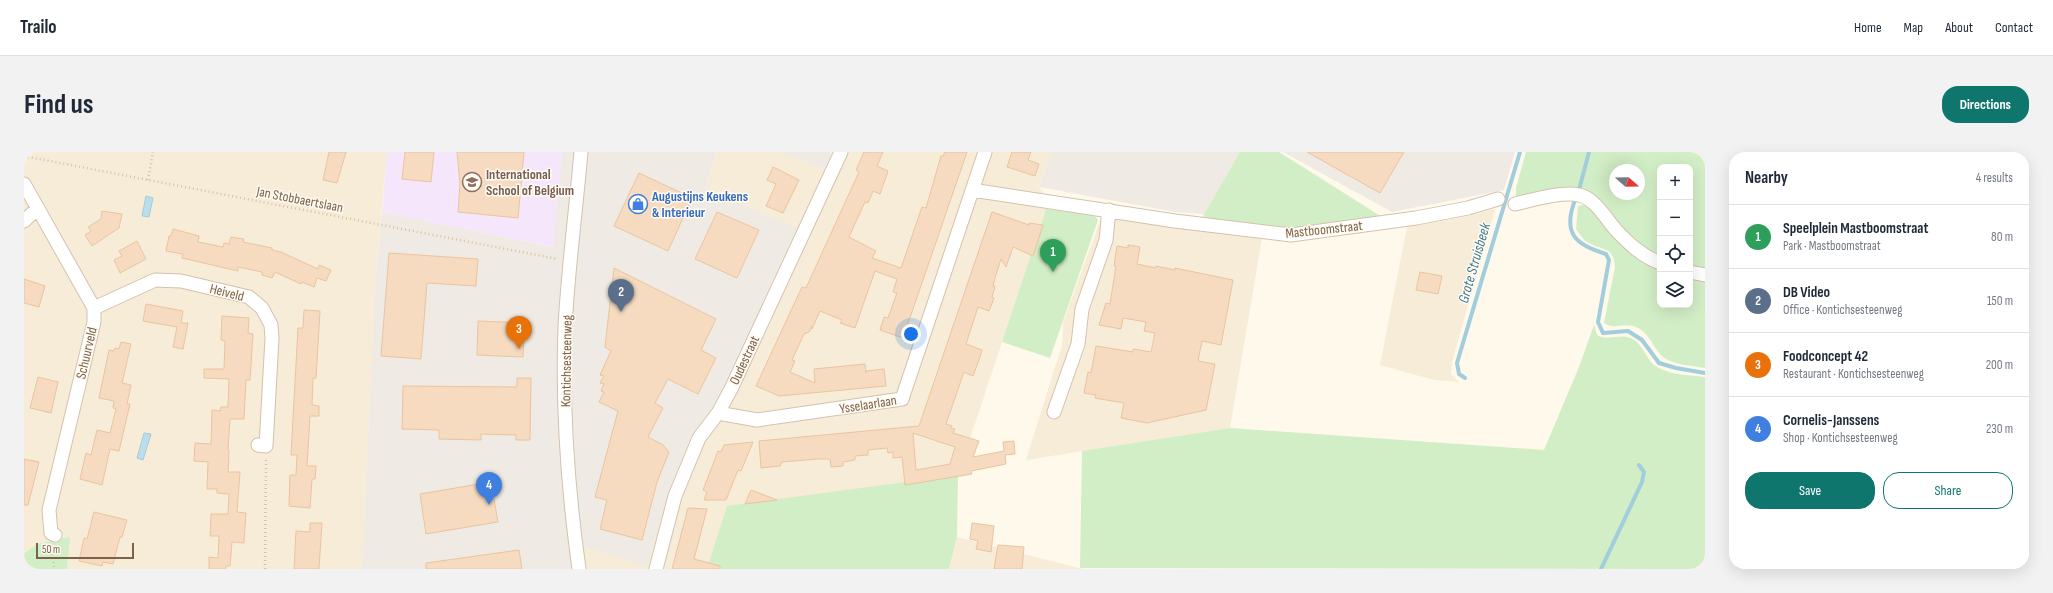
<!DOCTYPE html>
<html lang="en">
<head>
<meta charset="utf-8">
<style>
  :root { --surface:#fff; --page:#f2f2f3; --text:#1f2937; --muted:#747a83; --line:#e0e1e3; --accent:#0f766e }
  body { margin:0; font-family:"Sofia Sans Condensed",sans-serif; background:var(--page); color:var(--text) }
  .controls { position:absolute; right:12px; top:12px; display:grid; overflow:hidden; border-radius:8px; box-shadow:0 4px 16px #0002 }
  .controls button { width:36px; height:36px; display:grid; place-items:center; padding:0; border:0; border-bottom:1px solid var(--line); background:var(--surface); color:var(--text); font:20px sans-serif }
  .compass { position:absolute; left:1585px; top:12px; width:36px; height:36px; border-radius:50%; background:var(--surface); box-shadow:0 4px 16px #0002; rotate:110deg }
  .scale { position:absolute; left:12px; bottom:10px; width:98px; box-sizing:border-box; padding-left:4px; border:2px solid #7c624a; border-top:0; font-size:11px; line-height:14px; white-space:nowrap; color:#7c624a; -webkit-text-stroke:3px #fffbf2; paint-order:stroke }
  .you { position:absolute; left:887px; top:182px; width:14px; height:14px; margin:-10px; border:3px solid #fff; border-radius:50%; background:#1a73e8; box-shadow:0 0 0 6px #1a73e833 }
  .badge { display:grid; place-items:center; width:26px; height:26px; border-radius:50%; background:var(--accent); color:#fff; font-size:13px; font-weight:700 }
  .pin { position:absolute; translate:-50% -33px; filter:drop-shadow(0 1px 2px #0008) }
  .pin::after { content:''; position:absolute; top:21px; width:14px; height:12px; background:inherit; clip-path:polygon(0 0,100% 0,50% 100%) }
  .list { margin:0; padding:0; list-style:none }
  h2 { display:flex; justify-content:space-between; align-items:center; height:52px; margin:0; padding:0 16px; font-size:17px }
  h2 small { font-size:13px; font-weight:400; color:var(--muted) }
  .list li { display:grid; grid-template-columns:26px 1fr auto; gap:12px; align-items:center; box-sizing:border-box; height:64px; padding:0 16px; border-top:1px solid var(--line) }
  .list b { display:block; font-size:15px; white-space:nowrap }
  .list p { margin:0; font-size:13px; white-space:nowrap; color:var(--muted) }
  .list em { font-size:13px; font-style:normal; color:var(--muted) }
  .actions { display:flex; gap:8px; padding:12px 16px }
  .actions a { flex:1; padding:9px 0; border:1px solid var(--accent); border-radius:16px; text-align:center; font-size:14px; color:var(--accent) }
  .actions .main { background:var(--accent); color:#fff }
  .icon { flex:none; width:22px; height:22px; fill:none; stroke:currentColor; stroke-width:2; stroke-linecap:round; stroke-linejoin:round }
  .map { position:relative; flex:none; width:1681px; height:417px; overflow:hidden; border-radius:16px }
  header { display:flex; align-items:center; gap:24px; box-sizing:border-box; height:56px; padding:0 20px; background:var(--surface); border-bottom:1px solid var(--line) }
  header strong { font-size:19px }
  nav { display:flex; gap:22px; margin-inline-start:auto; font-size:14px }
  .intro { display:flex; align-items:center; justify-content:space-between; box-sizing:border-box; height:96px; padding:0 24px }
  h1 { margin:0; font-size:28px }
  .button { padding:10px 18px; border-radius:16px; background:var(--accent); color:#fff; font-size:14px; font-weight:700 }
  main { display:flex; gap:24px; padding:0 24px }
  aside { flex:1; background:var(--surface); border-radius:16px; box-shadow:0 4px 16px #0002 }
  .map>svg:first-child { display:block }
</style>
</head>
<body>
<header>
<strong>Trailo</strong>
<nav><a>Home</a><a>Map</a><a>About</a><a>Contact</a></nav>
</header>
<div class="intro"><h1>Find us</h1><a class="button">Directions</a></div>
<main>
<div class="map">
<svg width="1681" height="417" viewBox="0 0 1681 417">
  <rect width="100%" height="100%" fill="#fef9ea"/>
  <path fill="#f6ecd8" d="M0,0H363L351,131L338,417H0Z
    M693,0H756L800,17L808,0H1028L1015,35L1025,49L934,323L683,417H555L552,392L560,394L644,342L668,283L687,257L700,233L773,76L681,36Z
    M1471,57L1428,210L1427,222L1435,230L1410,228L1356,213L1383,75L1445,64Z
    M1080,58L1239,80L1206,276L1002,308L1038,193L1039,171Z
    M933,385L1059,417H925Z"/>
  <path fill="#efeae3" d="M538,0H693L681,36L773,76L700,233L687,257L668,283L644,342L623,414L552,392L555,417H338L351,131L358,60L528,95Z
    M756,0H808L800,17Z
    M1028,0H1216L1180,62L1152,60L1015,35Z
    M1259,0H1491L1480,38L1368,60Z"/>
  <path fill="#f6e6fb" d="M363,0H538L529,95L358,60Z"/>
  <path fill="#d2eec6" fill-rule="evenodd" d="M1216,0H1255L1366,70L1267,83L1178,71L1180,62Z
    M1502,0H1681V216C1669,214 1653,213 1642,207C1629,199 1626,178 1609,174C1598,171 1590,178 1580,171L1591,115C1589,94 1580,99 1565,91C1559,88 1556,82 1552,77L1554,54L1566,51L1542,40L1492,47V36ZM1636,15H1666V153H1636ZM1591,18H1615V42H1591Z
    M1022,57L1071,64L1074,68L1026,206L978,190Z
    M1570,173L1573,183C1584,189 1592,183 1603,185C1617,187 1621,205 1630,213C1643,223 1665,223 1681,225V417L1056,416L1058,299L1206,276L1520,298L1555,215Z
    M934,323L933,385L925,417H683L703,354Z
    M46,385L43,417H0V402L13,392Z"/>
  <path fill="#bcdeea" stroke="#a1cddd" d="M122,44L129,46L125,65L118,64Z
    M120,281L127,282L119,308L113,306Z"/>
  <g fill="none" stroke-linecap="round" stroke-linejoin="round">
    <path stroke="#a1cddd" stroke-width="4" d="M1555,38L1565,0
      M1551,48C1538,82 1552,93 1582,102L1585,108L1574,170L1579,181L1604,179L1618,188L1635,211L1652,216L1681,221
      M1441,226L1435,222L1433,211L1496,0
      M1577,417L1618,330L1620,320L1615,313"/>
  </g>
  <path fill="#f6dbc0" stroke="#eac49e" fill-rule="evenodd" d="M305,0H322L313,31L299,28Z
    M381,0H410L407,30L378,27Z
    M433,0H500L494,66L434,60L436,32Z
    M840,0H859L853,14L864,19L856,42L849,39L844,51L841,50L825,85L852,99L848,106L877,116L898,55L902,56L917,4H919L921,0H943L879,186L856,178L860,165L864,166L873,141L869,140L873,127L851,119L831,176L816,171L818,168L796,159L788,177V174L785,180L780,182L768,208L771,209L766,220L791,231L790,217L841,212L842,221V219L860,217L862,234L755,244L732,234L778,135L782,136L835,20L832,18Z
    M988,0H1007L1004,8L1015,12L1011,24L983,15Z
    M1283,0H1380L1356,41Z
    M749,15L775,28L759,61L742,54L752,32L743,28Z
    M615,21L668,46L644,99L590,74Z
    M78,59L98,62L95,76L68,94L61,83L67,79L64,75L77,67Z
    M693,60L735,78L713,126L671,107Z
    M968,60L1005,73V71L1019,73L1009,104L989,95L982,115L977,107L971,126L969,134H971L968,145L970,146L965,159L954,155L942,192L958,198L956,205L949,224L940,220L922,272L928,274L927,276L931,277L929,281L955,289L949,305L980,299L979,290L990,289L991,302L981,303L982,312L947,319L948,322L881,333L878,305L869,306V300L864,301L863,296L844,298V303L831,304V308L819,310V314L807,315L806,307H794L758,310L756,314L737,316L735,289L895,274ZM889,281L931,295L926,312L892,318Z
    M149,77L175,84L174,90L199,95L200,91L205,92L207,85L220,87L219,90L248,96V98L257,100L294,117L295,113L307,118L302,129L293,126L290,135L278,130L277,132L251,120L248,126L238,123V120L214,115V119L158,106L159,102L142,99L145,84H147Z
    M113,89L122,107L96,121L90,108L98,104L95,99Z
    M1104,93L1116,95L1113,112L1132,116V114L1151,118V116L1209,128L1197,193L1178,189L1174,209L1191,212L1182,258L1123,271L1097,266L1100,251L1071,246L1072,243L1060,241L1064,220L1067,221L1072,194L1109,200V197L1127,200L1131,181L1120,179L1122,170L1099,166L1097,177L1075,173L1082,151L1086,152L1092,114H1090L1093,94L1104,96Z
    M365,101L454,107L452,134L403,131L397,207L357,204Z
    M590,116L692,167L677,198L692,206L674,242L644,227L631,251L639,256L624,285L639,293L645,300L633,330L618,388L576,377L583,348L571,345L594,259L575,250L580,240L577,239L580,232L576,231L580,224L576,223L587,199L581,195Z
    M1396,120L1418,124L1414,142L1392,138Z
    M0,127L21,134L15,155L0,151Z
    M122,152L159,159L157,171H164L159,197L149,195L153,175L119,169Z
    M280,158L296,159L292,226H289L288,253L295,254V264H286L283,314H292L291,327H288L286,356L265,354L266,323H272L273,303H267L274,176H279Z
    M198,164L225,166L224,181L229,182L226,228H222L220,267H206L204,297L205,298L204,320H216L213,360L222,361L221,375L220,391L208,390L206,414H202L201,417H185V405L194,406L195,384H186L187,362H204L205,342L193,341V337H183L184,310L170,309L171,291L187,292L188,258L196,259L197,255H204L205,227L180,226V217H200L201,189L197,188Z
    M454,169L501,171L499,205L453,203Z
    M97,190L107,192L98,231L107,233L103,252H106L95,299L86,297L78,333L56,327L62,301L67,303L73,278L86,281L92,257L89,256L90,249L75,246L85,198L90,199L91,196L95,197Z
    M14,225L34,230L27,261L6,256Z
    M493,226H507L506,288H492V283L457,282V288L415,287V278L378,277L379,234L493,235Z
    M729,290L717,319L714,318L702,348H680L683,340L679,338L694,299L697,300L700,293Z
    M0,307L15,310L4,353H0Z
    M467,330L474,370L402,382L396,342Z
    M727,338L753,348L721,352Z
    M664,356L683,357L670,407L696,414V417H648Z
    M70,360L103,368L98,385H96L89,412L79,410L78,414L55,409L60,386L63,387Z
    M286,371H298L295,417H270L272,379L286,380Z
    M948,371L970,374L967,400L952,397L954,389L946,387Z
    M974,393L1000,395L998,417H970Z
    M495,398L498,417H402V411Z"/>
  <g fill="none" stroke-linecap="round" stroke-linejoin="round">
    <g stroke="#d3c2ae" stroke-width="15">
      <path id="minor" d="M0,32L70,156V170L25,358L27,381L31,383
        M948,38L1151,69L1267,83L1392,66L1444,56L1474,47
        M1491,52C1508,48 1538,39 1555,43C1571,46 1582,67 1592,78C1605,92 1618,104 1636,111
        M0,69L14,56
        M1666,120L1681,123
        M70,156L131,128L157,129L225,145L238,156L247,173L248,186L242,294L234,293
        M1030,260L1054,192L1058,157L1082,88L1085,58
        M694,261L733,268L878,247L961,0
        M555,417C544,338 538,255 541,175C544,117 552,58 557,0
        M632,417L651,344L675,286L694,261L707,237L817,0"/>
    </g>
    <path stroke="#dcbfa1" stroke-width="2.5" stroke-dasharray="1 3" stroke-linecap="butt" d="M0,4L534,107
      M124,28L129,0
      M28,394L30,417
      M241,417L242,306"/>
    <use href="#minor" stroke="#fff" stroke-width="13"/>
  </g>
  <defs>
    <g id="school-ring" transform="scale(1)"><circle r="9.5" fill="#fffbf2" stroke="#8d6e63" stroke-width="1.5"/><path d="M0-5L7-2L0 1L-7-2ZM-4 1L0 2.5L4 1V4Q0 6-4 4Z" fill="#8d6e63"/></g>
    <g id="shop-ring" transform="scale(1)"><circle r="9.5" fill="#fffbf2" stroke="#3f7fe0" stroke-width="1.5"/><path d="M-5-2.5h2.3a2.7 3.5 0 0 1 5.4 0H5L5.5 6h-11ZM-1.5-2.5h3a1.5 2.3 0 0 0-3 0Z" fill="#3f7fe0"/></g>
  </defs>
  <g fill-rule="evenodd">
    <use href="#school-ring" x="448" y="30"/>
    <use href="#shop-ring" x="614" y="52"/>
  </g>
  <g text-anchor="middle" stroke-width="3" stroke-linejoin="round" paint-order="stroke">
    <g font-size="14" font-weight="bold" fill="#785e54" stroke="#fffbf2" text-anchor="start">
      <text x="462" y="27">International<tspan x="462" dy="16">School of Belgium</tspan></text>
    </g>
    <g font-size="14" font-weight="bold" fill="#366cbe" stroke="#fffbf2" text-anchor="start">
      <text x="628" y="49">Augustijns Keukens<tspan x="628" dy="16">&amp; Interieur</tspan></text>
    </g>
    <g font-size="14" fill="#7c624a" stroke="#fffbf2">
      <text transform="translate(276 47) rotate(11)" y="5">Jan Stobbaertslaan</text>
      <text transform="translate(1300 77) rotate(-6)" y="5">Mastboomstraat</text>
      <text transform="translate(203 140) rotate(14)" y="5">Heiveld</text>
      <text transform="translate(62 201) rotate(-77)" y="5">Schuurveld</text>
      <text transform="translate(720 208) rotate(-65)" y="5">Oudestraat</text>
      <text transform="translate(542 209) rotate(-89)" y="5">Kontichsesteenweg</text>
      <text transform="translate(844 252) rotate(-9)" y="5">Ysselaarlaan</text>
    </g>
    <g font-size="15" font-style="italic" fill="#417a91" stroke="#fffbf2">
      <text transform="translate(1450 111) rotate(-74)" y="5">Grote Struisbeek</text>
    </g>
  </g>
</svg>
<div class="controls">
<button>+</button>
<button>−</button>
<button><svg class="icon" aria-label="locate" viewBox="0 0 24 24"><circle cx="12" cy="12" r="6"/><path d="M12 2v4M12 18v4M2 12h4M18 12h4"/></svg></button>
<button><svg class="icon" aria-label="layers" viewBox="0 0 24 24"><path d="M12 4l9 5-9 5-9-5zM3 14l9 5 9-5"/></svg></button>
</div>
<svg class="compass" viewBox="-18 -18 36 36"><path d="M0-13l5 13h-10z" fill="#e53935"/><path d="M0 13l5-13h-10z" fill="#747a83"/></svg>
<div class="scale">50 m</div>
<div class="you"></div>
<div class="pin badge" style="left:1029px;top:120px;background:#2e9e5b">1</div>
<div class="pin badge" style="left:597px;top:160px;background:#5c6f8a">2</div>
<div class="pin badge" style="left:495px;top:197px;background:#e8710a">3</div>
<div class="pin badge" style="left:465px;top:353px;background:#3f7fe0">4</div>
</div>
<aside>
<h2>Nearby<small>4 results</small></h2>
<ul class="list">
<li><span class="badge" style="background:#2e9e5b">1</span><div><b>Speelplein Mastboomstraat</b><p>Park · Mastboomstraat</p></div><em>80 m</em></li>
<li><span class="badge" style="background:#5c6f8a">2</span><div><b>DB Video</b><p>Office · Kontichsesteenweg</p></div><em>150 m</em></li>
<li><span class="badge" style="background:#e8710a">3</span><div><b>Foodconcept 42</b><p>Restaurant · Kontichsesteenweg</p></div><em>200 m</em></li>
<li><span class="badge" style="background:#3f7fe0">4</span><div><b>Cornelis-Janssens</b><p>Shop · Kontichsesteenweg</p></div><em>230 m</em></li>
</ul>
<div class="actions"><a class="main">Save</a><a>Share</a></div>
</aside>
</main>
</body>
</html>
